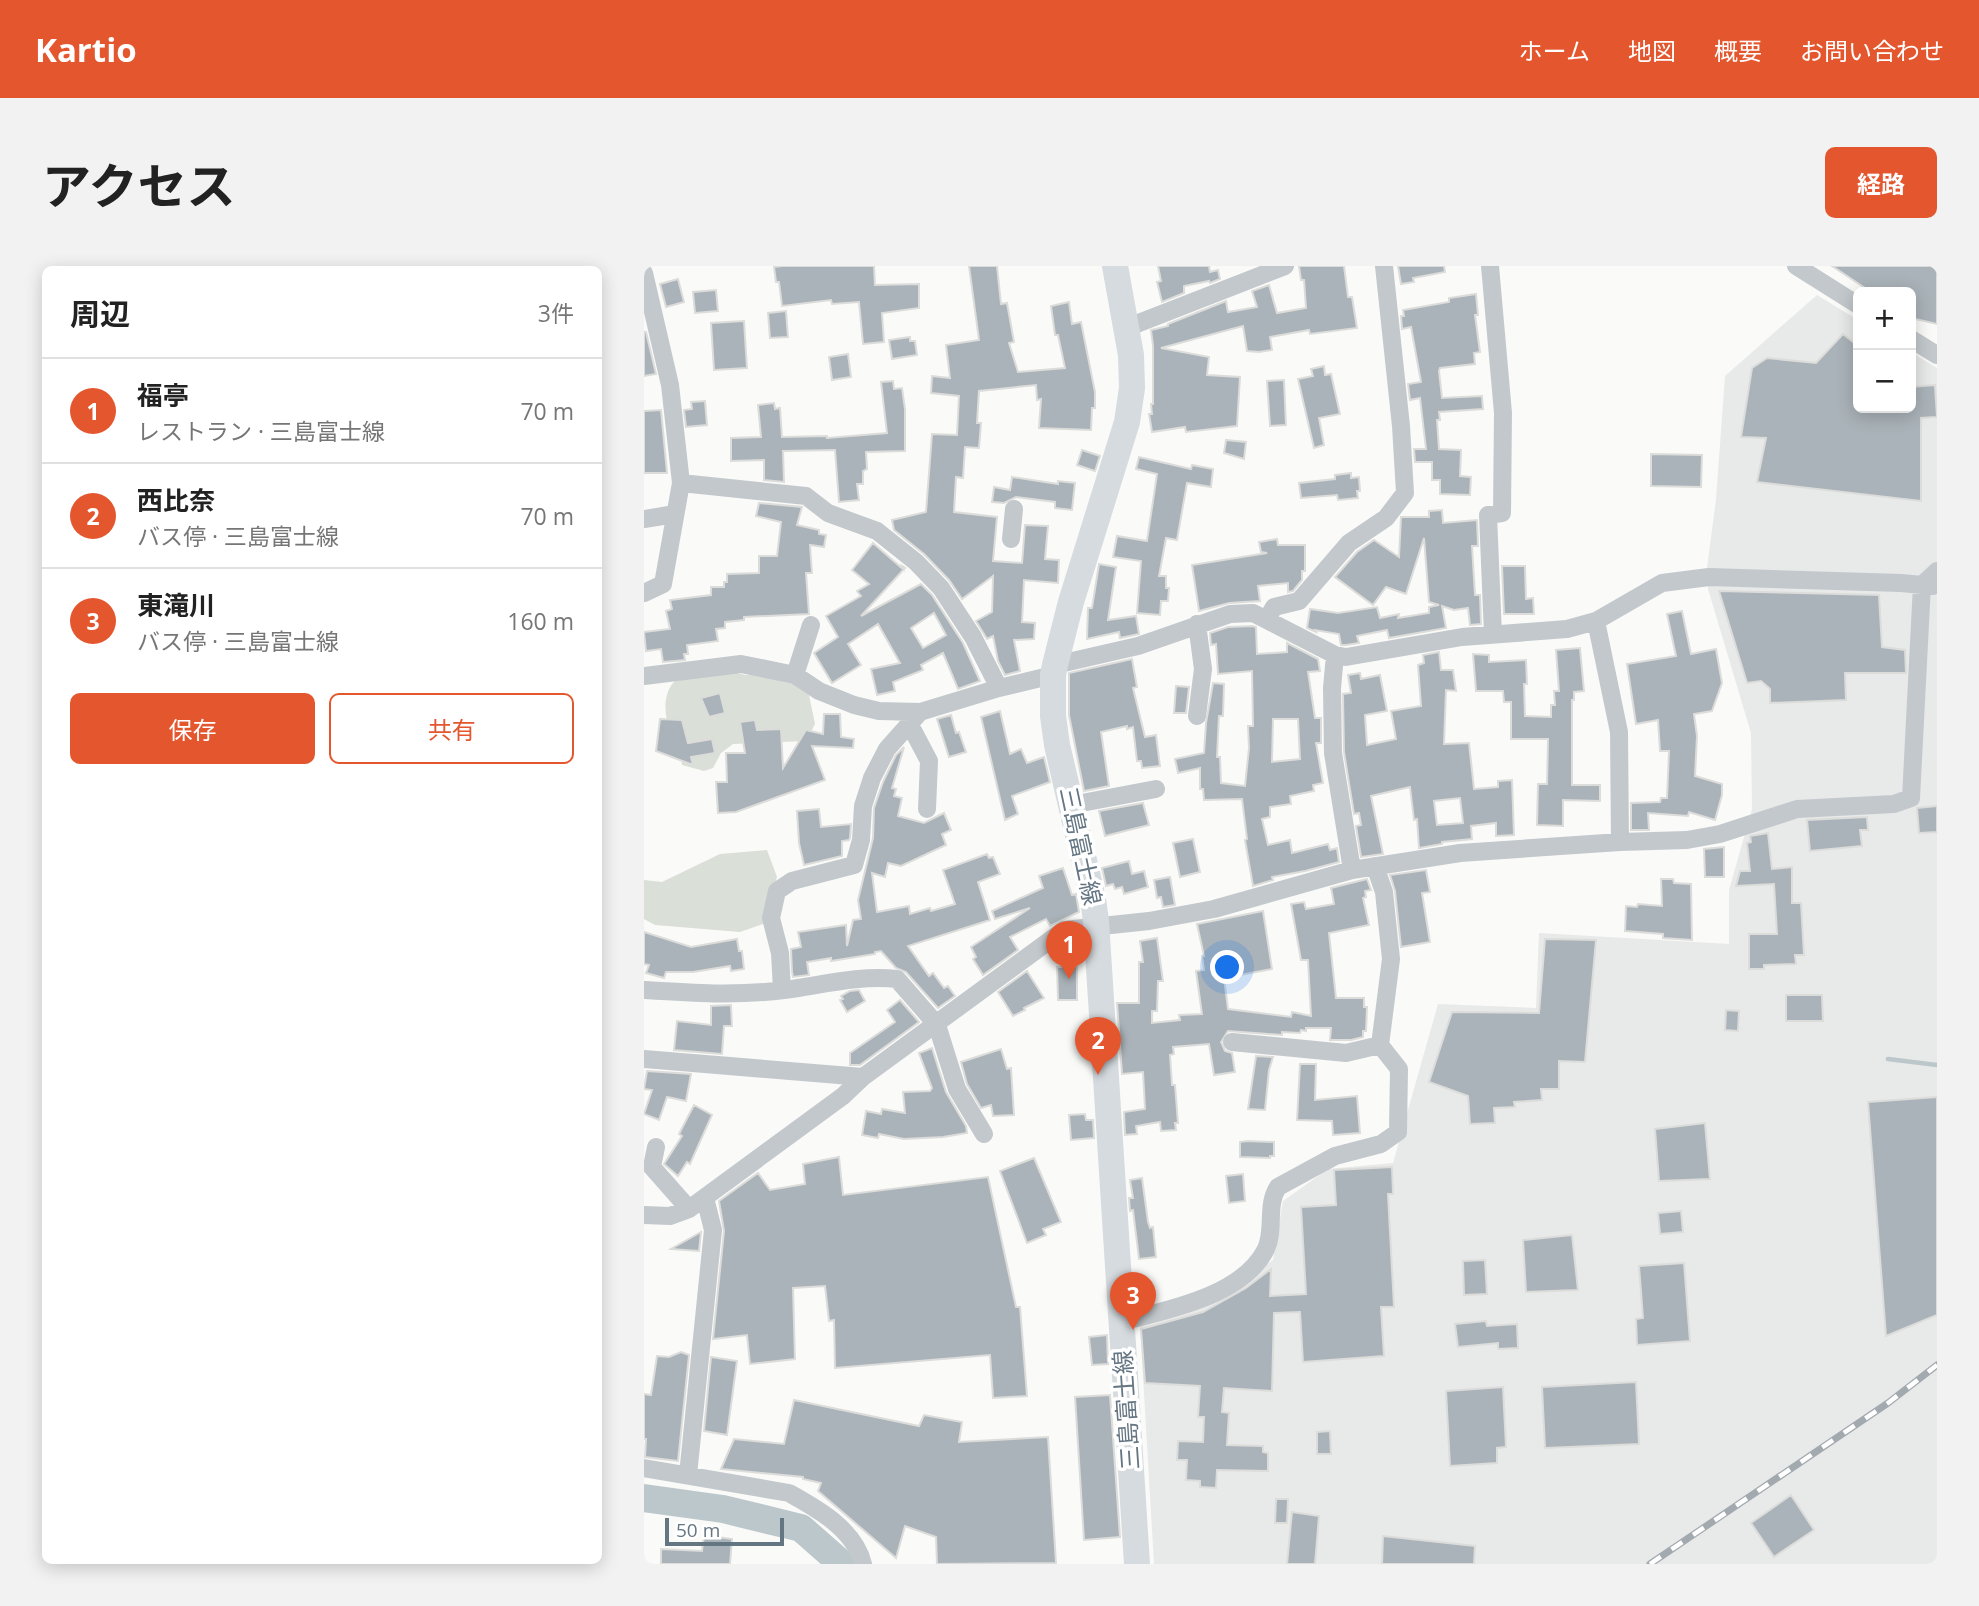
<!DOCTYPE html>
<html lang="ja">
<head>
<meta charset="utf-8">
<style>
  :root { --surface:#fff; --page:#f2f2f2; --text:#222; --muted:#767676; --line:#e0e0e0; --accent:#e4572e }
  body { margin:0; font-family:"Open Sans","Noto Sans JP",sans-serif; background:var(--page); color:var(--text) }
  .controls { position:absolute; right:21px; top:21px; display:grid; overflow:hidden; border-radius:10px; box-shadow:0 4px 18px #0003 }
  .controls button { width:63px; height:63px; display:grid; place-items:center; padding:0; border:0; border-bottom:2px solid var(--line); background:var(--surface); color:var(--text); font:35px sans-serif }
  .scale { position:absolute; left:21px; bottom:18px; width:119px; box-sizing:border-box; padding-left:7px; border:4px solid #657683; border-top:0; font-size:19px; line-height:24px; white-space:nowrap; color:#657683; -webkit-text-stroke:5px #fff; paint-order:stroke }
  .you { position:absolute; left:584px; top:702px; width:24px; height:24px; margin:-18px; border:5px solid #fff; border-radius:50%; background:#1a73e8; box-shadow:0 0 0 10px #1a73e833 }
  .badge { display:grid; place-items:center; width:46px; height:46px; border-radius:50%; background:var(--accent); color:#fff; font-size:23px; font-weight:700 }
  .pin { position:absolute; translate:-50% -58px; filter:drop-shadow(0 2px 4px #0008) }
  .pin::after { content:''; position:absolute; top:37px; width:24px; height:21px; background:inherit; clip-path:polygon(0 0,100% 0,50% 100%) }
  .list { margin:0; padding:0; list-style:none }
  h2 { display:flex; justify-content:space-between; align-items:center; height:91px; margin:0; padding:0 28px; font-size:30px }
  h2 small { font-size:23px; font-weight:400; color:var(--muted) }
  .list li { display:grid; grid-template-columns:46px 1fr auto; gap:21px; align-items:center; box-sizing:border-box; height:105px; padding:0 28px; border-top:2px solid var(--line) }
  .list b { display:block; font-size:26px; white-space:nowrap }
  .list p { margin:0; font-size:23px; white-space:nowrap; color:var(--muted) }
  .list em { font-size:23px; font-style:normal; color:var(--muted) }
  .actions { display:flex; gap:14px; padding:21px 28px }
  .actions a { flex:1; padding:16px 0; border:2px solid var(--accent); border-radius:10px; text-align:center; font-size:24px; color:var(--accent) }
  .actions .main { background:var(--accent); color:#fff }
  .map { position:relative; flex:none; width:1293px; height:1298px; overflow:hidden; border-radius:10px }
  header { display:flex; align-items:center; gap:42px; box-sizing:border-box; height:98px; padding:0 35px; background:var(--accent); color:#fff }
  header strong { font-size:33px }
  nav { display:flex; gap:38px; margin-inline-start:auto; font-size:24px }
  .intro { display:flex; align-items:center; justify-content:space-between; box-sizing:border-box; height:168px; padding:0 42px }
  h1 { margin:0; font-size:49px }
  .button { padding:18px 32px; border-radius:10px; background:var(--accent); color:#fff; font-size:24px; font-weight:700 }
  main { display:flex; gap:42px; padding:0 42px }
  aside { flex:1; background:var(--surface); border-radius:10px; box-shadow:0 4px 18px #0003 }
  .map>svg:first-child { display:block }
</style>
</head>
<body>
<header>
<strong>Kartio</strong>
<nav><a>ホーム</a><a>地図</a><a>概要</a><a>お問い合わせ</a></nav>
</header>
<div class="intro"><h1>アクセス</h1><a class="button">経路</a></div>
<main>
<aside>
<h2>周辺<small>3件</small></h2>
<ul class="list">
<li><span class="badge">1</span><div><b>福亭</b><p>レストラン · 三島富士線</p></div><em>70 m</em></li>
<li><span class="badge">2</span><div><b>西比奈</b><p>バス停 · 三島富士線</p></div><em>70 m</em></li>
<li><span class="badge">3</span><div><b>東滝川</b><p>バス停 · 三島富士線</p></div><em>160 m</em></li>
</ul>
<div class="actions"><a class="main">保存</a><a>共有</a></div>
</aside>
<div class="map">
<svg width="1293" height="1298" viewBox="0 0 1293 1298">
  <rect width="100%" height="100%" fill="#fafaf8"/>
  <path fill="#e8e9e9" d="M1173,29L1214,54V142H1267V86L1293,102V1298H510L496,1059L558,1042L629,994L639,935L684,903L749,897L794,738L892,742L895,667L1085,678V624L1108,543L1107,467L1064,323L1063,302L1072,233L1081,110Z"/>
  <path fill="#dadfd7" d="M78,404L102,409L117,407L146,415L165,429L171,458L162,475L89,478L77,487L69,502L60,505L38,499C37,484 29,472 24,457C18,438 22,414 44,407C54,404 67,405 78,404Z
    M123,584L133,611L119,658L96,666L11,659L0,653V614L18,616L76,588Z"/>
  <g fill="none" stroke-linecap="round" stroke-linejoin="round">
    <path stroke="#bbc7cb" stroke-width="4.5" d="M1244,793L1293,799"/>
    <path stroke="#bbc7cb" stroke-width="28" d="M0,1232L79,1243L157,1262L198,1298"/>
  </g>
  <path fill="#aab3b9" stroke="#dcdcda" stroke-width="2" fill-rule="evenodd" d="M138,0H230L231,19L275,18V42L238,47L240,76L219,78L215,36L188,38L187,34L138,40L135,16H132L130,1Z
    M325,0H353L357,38L363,37L370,76L365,77L374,106L421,102L414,69H411L407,40L425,36L428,58L437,56L451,126V142H448L447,164L395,162L397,133L393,134L392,119L335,125L333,157H337L335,182L321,181L319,212L312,211L310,246L353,251L349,295L378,297L381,259L404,260L401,293L415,294L414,317L380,314L378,356L391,357L390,373L370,374L376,405L361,409L354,395L349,370L343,373L332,355L348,346L349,310L318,333L305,314L280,288L250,264L248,254L282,246L288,168L313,169L315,130L287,127L288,110L306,112L302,79L335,74Z
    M514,0H565L566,6L574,4L576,13L566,17L565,15L540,20V27L518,36L513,16L517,15Z
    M655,0H700L704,31H708L713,62L666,68L665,64L626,71L628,84L615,86L603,85L599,60L517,82L565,91L563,109L596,111L593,160L542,166L541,161L508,166L505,148H508L507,138H509V80L507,64L524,60V58L582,35L584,46L613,41L608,25L625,19L633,47L662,42L660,14H657Z
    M754,0H800L801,6L769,12L770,16L757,18Z
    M1188,0H1293V58L1267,52V26H1227Z
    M34,13L40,36L22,41L16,18Z
    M72,24L74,45L51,47L49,26Z
    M832,28L834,49H831L836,86L830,87L831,98L796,102L795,105L798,132L838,130L839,143L795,146L796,154H793L795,183L817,184L816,210L827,211L826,229L796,228V214H788V196H771L770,183H782L776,132L766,134L764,118L777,116L767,61L758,63L757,50H760L759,44L805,36V32Z
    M142,45L144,71L126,72L124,47Z
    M100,55L103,102L70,104L67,57Z
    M0,66H2L12,108L0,110Z
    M1199,68L1214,80V142H1267V121L1291,119L1293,151L1277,152V235L1113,216L1122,172L1097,171L1108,102L1123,92L1172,97Z
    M266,71V75H271L273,89L248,93L245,74Z
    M204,88L207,111L188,114L185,91Z
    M680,100L681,109L687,108L696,148L675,152L680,179L670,182L654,113L669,110L667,103Z
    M640,114L642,159L626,160L623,115Z
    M249,115L250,123L258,122L261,143V185L222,186L223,203L219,205V218H213L215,234L195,236L191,184L139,185L140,216L120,214V194L87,195V172L117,171L114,139L130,137L131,143L136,142L138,171L183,170V172L243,167L237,116Z
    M61,135L63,159L42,161L40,144L48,143L47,136Z
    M17,144L23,207H0V145Z
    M582,174L602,176L600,193L580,187Z
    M438,184L456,190L451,205L433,199Z
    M1007,188L1058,189L1057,221L1007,220Z
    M495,191L547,203L548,199L569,203L567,221L543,217L533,274L522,272L515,310H522V322H525L524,335H517L516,349L493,347L497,295L469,291L473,270L503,275L513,208L492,203Z
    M707,207V212L715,211L716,225H713L714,232L694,234L693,229L657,232L655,217L691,213V209Z
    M368,211L414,218V215L431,217L428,244L411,242V236L372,231L360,237L348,236L350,221L366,224Z
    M115,237L158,241L153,259L175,264V268L182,269L180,281L166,279L168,307H162L165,348L100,351V354L81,356V362L72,363L74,375L43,379L44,388H40L41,394L19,396L17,383L2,385L0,366L26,363L22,345L28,343L26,334L67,329V321H80V316H83V308L115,307V290H133L137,256L112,250Z
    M798,244L799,257L833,254L834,280H828L831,329H836L837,358L826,359L824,342L810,344L798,340L802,362L745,372L743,364L713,370L715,377L702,379H697L695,368L671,364L672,366L663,362L666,343L694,347L733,341L736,352L755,348L754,352L785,347V341L795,339L785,336L780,272L762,328L742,321L729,339L691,311L713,286L730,274L755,291L757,251H785V245Z
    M633,273L634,279H661V305H658V314L649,325L644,326V317L614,320L616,335L585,337L555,345L548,299L623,287L617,286L615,276Z
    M229,277L259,303L258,300L261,302L217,350L277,318L288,329L319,377L336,415L314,423L299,387L277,399L279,404L249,416L251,425L233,429L227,403L256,397L234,358L204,378L217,399L188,417L170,387L194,371L182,350L217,330L213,325L225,318L208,304ZM290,347L302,369L279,382L267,362Z
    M455,298L472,301L464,354L492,350L495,368L476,372L475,366L443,373L444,342H448Z
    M858,300H881L882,333L889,332L890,348H860Z
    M1075,325L1235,329L1238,381L1261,384L1262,407H1201L1202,434L1126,437V423L1117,415L1103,417Z
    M1038,345L1047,388L1072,383L1078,417L1068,445L1050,448L1053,470L1051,510L1078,518V529L1071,554L1045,546L1044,550L1004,547L1005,564H987V537L1016,536L1017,532H1023L1025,485H1016L1014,454L992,458L983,398L1032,390L1023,348Z
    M608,360L612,361L613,388L643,386V377L674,393L676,405L664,406L671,452H677V477H672L679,517L669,519L670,525L646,530L647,538L626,541V551L618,553L624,579L646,574L648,587L684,578L686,584L693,582L695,596L661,605L628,611L629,614L609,620L601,574L603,573L598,533L560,534L559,523H556V502L534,507L531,493L560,487L562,457L569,417L580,418L579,450H575L573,491H576L577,517L601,520L605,482L604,460H609L608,405L574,408L572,378L567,379L566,367L584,361ZM629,453H654L656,493L628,496Z
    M936,382L940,425L930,426V434H928V519H956V535L919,534V560L893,559L894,518H903L904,473H867V436H860L859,425H832L829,388L845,389V396L882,394L883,418H880L881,450L907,451V439H911L910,425H915L912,384Z
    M795,386L797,404H809L812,425L802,424L800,478L825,477L830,523L854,521V515L868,514L870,569L852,570V557L827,560L828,573L798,576V578L775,582L773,553L770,554L766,521L727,530L739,588L717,591L712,560L717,559L715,547L710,548L700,486L699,428L707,427L704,409L716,407L717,413L736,409L743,445L721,449L723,479L752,473L747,445L777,440L774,399L780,397L779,389ZM816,532L819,557L793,559L790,535Z
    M488,393L493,421L489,422L501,471L512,469L516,500L498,502L497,495H493L489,461L483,463V460L457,466L465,520L440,525L425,449V407Z
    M532,420L545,421L542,447H530Z
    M76,427L81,447L65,451L57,432Z
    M356,445L366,488L377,483L383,497L400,491L406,516L368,530L374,548L361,554L337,451Z
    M180,448H196L197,471L210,473L209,482L168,480L181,514L92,546L74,547L72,516H83L82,487H101L96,456L111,454L113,464L137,463L139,502L162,464L179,468Z
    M307,449L312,467L315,466L322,486L305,491L293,453Z
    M16,453L38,454L44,477L68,473L71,487L47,491L49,499L12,485Z
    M260,481L248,522L252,523L250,530L258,532L254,550L280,557L300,547L307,564L298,568L302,579L257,600L244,597L241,611L228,607L233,646L265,640L266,648L286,642L287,645L311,638L299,604L343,588L345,592L349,591L356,608L334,616L346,654L264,680L285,710L289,707L300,722L304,720L311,730L294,742L262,706L252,702L237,685L231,686V688L187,695V692L163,696L165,709L149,711L148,706L147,683L157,681L154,666L202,659L203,680L209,654L217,653L214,634L229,572L230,542L239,516L252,489Z
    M499,537L505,559L461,570L455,545Z
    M1293,540V566L1275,567L1273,542Z
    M175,543L177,561L207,558L206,572L205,574L198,575V590L160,599L155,577L153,545Z
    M1223,551L1224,564H1216L1218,580L1166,585L1163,554Z
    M1124,567L1128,603L1148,601V637H1157L1160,689H1151L1152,698L1120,699V703H1105V668H1133L1130,618L1092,620L1096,605H1106L1103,577L1107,576L1106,570Z
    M549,573L556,606L536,611L529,577Z
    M1080,581V611H1061L1060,583Z
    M485,595L488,608L500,605L504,621L480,628L478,621L471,623L469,618L462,620L458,602Z
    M419,602L428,629L432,628L435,646L406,660L402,653L366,671L374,684L339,709L329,693L332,691L327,681L386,642L351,653L348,645L399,622L395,610Z
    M782,604L786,626L778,627L786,676L757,681L751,625L746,609Z
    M526,611L531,639L519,641L517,631L513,632L510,614Z
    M723,613L727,624L721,625L722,631L719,632L725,659L685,667L692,732H720V741H723L722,765H719V771L707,774H686L687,762H662V765L657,764L656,767L638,766V769L584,765L577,776L581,785L588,787L591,806L570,809L565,778L529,781L530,788L526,789L528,819H531L534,857H531L532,864L517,865L516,856L492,860L493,868L481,869L480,846L501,843L499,806L478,808L473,737H495V696H499L496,675L513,672L519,715H514L513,745H508V757L536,754L535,749L558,748L552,705L560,704L558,690H560L553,658L619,645L628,703L580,712L584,743L647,751L648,746L667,750L664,694H657L647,638L660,636L662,643L690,638L687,622Z
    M1017,613H1029L1030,617L1047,618L1048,674L1019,672V668L981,665L982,640L993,641L994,638L1018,640Z
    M0,666L47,681L93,673L95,685H98L100,703L87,705L86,700L49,706H22L20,712L2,707L5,699L0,698Z
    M901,673L952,674L941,796L915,795V823H897L898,834L870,836L871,841L850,842L851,857L826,858L824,830L785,816L808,746L895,747Z
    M413,701H433V734H414Z
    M383,705L400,732L380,742L381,744L369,750L354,726Z
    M215,724L221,735L203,746L196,734L199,733L197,730L206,725Z
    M1142,729H1178L1179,755H1142Z
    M256,734L275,756L216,799H206V787L251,756L243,744Z
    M87,739L88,760H80L78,788L30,784L33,755L67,759V740Z
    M1082,744L1095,745L1094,765L1081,764Z
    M288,782L302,826L322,860L323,867L299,871L260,873L235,868L234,872L218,869L222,845L237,848L238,843L261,847L259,826L286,825L288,822L275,787Z
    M357,783L363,803L367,802L370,849L349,850L347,839L337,842L323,818L317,796Z
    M612,790L629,791L625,804L621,844L604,843Z
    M656,798H672L671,834L713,830L716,867L689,869L688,855L653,854Z
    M3,805L47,808L42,835L23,831L15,854L0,848L8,824L0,823Z
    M1293,831V1049L1242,1070L1224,836Z
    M50,839L68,849L46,898L43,896L34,910L20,898L38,870L35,868Z
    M441,848L442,854H449L450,872L427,874L425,849Z
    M1061,857L1066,913L1015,915L1011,863Z
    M603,875L630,876V890H626V892L596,891V876Z
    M195,891L199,929L344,911L372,1041H376L383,1130L349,1132L346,1089L191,1102L190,1054L185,1055L181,1020L149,1022L151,1093L106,1098L103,1069L69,1073L80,965L75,935L114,907L126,924L161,918L159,898Z
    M390,892L417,956L399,963L402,969L383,977L356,905Z
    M748,901L749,928H744L750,1041H737L740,1090L659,1096L656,1046L630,1047L628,1125L580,1122L578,1146L585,1147L583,1179L619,1180V1186L624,1187V1205L573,1204L572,1222L556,1221V1215L542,1214L543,1194H533L534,1175L559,1176L560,1151H554L556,1120L501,1117L497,1063L559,1046L602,1022L627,1003L626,1030L662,1028L657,941L692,939L690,904Z
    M599,908L601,935L585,937L582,910Z
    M498,912L504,956L506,962L509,961L512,991L495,993L489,944L486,945L485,932H489L486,914Z
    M1037,945L1039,966L1016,968L1014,947Z
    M57,966L55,985L27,983Z
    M928,969L934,1024L882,1026L879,974Z
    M841,994L843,1028L820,1029L819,995Z
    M1040,997L1046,1075L993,1079L992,1053L999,1052L995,1000Z
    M842,1055L843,1060L873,1058L874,1082L854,1083V1077L814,1081L811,1058Z
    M463,1069L464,1098L448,1099L445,1071Z
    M37,1086L45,1089L34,1195L1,1191L2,1173H0V1128L7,1129L13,1090L25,1091Z
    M67,1091L93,1095L83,1169L60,1165Z
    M992,1116L995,1178L901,1182L898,1121Z
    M859,1121L862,1181L853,1182V1197L806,1200L802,1125Z
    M466,1129L476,1271L440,1274L431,1131Z
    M150,1134L275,1160L280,1149L318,1156L315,1176L404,1171L412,1297L293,1298L292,1271L261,1260L252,1292L174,1225L177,1217L159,1213V1211L77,1203L90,1173L140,1178Z
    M686,1165L687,1188H673V1166Z
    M1147,1229L1170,1264L1130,1291L1107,1257Z
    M632,1233H644L643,1257H631Z
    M648,1246L675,1250L671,1298H643Z
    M60,1269L88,1273L86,1298H17V1283L58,1285Z
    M739,1270L831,1280L830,1298H738Z"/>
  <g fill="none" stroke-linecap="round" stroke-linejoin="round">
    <path stroke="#c3c8cc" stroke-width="18" d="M846,0L859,147L858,247L844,249L849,369
      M1152,0L1214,39
      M0,7L26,119L37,217L19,318L0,327
      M482,62L641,0
      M1267,73L1293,89
      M37,217L162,230L184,247L233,265L272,296L297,322L329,371L355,422
      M0,253L31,248
      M367,273L370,243
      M623,353L630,341L655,335L705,277L742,252L761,227L757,160L740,0
      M952,355L975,466L976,576
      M691,389L688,422L689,487L708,604
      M411,399L494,380L586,348L609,347L691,389L702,391L818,371L923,363L952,355L1018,317L1065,311L1257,317L1289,320
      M151,409L167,359
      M0,410L97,398L151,409L175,425L210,439L235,445L276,446L355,422L409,409
      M553,450L559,403L553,358
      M265,457L285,495L283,543
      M427,539L512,523
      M0,724C47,727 93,730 140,724C178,719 215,709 253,713L293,759L313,823L340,868
      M138,724L136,687L127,652L133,625L148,615L210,599L217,574L219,540L228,512L243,483L276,446
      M588,776L702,787L736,779
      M0,793L219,811
      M12,881L8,901L45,943
      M0,949L26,950L45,943L199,830L219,811L420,664L505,655L570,643L708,604L816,587L976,576L1043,574L1076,568L1153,543L1250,538L1267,532L1278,319L1293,305
      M477,1056C523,1044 599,1030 622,983C631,964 622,939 634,921L691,890L737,878L754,866L755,803L736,779L747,693L740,626L731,600
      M0,1202L145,1227C174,1243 211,1264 219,1298
      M44,1209L69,964L61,932"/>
    <path stroke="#d6dbdf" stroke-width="26" d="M471,0L487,89L488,122L483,156L427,336L411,399L409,409V450L413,479L449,633L452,655L493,1298"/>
    <g stroke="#a2aab0" stroke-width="7">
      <path id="rail" d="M1006,1298L1244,1137L1293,1099"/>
    </g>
    <use href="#rail" stroke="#fff" stroke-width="4.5" stroke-dasharray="13" stroke-linecap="butt"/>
  </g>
  <g text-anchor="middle" stroke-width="7" stroke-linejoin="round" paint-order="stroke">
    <g font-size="24" fill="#657683" stroke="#fff">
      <text transform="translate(436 580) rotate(78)" y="8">三島富士線</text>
      <text transform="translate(483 1144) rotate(-94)" y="8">三島富士線</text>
    </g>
  </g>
</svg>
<div class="controls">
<button>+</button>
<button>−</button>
</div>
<div class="scale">50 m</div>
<div class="you"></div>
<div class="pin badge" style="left:425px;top:713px">1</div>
<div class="pin badge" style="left:454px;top:809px">2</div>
<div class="pin badge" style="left:489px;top:1064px">3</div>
</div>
</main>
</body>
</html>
